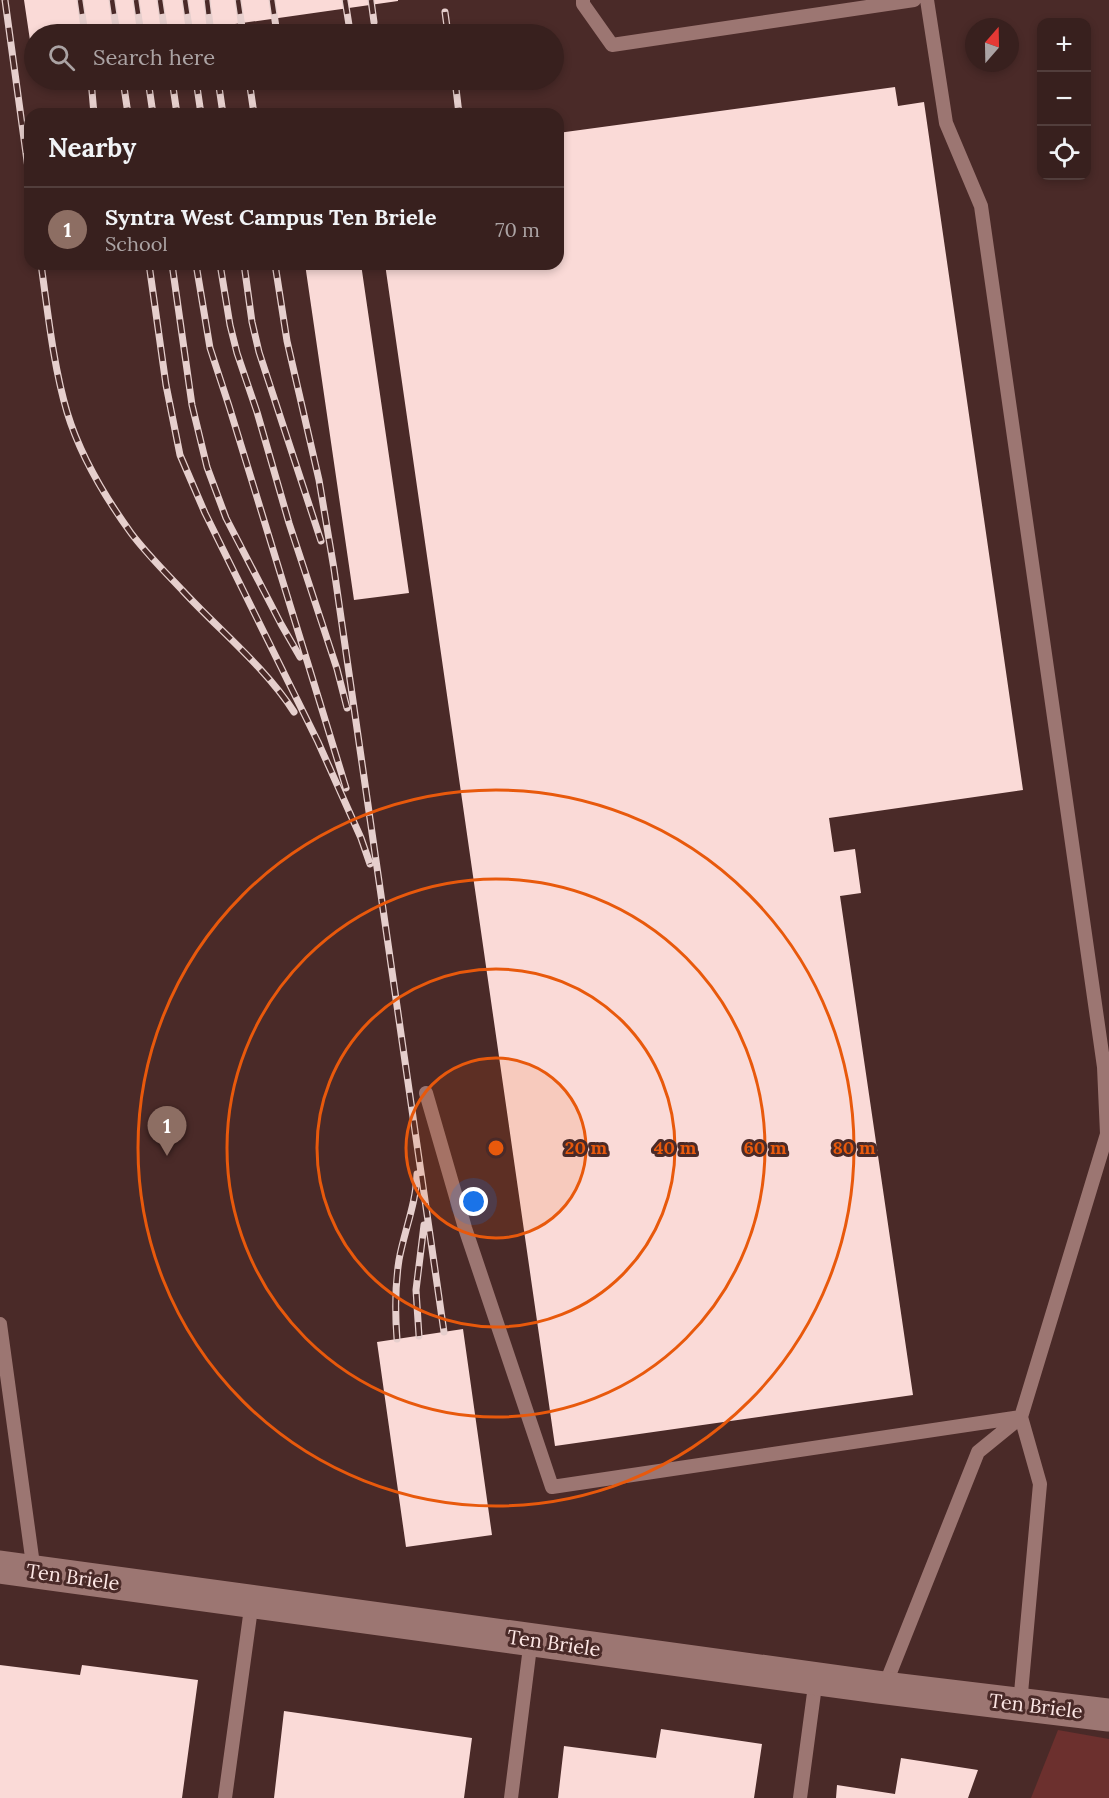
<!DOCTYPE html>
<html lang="en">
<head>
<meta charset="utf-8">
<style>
  :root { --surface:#38201e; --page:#432d2b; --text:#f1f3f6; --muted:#aba3a4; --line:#523e3c; --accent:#d93025 }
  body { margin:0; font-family:Lora,serif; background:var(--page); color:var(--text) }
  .controls { position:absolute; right:18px; top:18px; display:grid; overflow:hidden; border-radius:12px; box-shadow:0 3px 9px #0003 }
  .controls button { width:54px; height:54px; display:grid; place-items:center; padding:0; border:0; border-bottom:2px solid var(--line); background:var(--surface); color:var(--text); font:30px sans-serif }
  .compass { position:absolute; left:965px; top:18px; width:54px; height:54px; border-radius:50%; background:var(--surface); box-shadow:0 3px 9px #0003; rotate:20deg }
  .you { position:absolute; left:474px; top:1202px; width:21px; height:21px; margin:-15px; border:4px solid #fff; border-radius:50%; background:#1a73e8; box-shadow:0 0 0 9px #1a73e833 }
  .badge { display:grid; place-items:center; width:39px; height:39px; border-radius:50%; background:var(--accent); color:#fff; font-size:20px; font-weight:700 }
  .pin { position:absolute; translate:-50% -50px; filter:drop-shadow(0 2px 3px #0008) }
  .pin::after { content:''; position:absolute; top:32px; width:21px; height:18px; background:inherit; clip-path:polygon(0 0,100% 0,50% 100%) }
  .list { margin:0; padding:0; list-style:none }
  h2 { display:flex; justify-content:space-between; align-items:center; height:78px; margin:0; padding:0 24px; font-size:26px }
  h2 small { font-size:20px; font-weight:400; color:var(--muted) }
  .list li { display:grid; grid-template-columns:39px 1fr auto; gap:18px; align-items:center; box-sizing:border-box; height:84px; padding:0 24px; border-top:2px solid var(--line) }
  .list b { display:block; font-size:22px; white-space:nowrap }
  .list p { margin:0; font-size:20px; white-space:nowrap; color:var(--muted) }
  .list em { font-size:20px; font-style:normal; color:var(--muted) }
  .icon { flex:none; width:33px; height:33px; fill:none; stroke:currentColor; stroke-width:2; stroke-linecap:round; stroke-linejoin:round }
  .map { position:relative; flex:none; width:1109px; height:1798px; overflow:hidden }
  .search { position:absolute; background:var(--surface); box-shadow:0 3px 9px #0003; left:24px; top:24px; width:540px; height:66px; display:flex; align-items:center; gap:15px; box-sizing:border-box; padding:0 21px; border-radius:33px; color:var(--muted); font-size:22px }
  .panel { position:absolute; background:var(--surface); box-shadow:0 3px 9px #0003; left:24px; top:108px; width:540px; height:162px; border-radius:18px }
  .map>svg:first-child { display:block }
</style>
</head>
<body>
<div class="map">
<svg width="1109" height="1798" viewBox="0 0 1109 1798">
  <rect width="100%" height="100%" fill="#4a2a28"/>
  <path fill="#6c302e" d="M1058,1730L1109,1739V1798H1031Z"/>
  <path fill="#fadad7" d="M24,0H398V1L165,34H34V53L32,54Z
    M895,87L898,106L924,102L1023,790L829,818L834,852L855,849L861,893L840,896L913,1395L555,1446L385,264H558V133Z
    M305,264H361L409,593L354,600Z
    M463,1329L492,1535L406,1547L377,1342Z
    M0,1665L80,1675L82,1665L198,1680L182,1798H0Z
    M284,1711L472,1738L464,1798H274Z
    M661,1729L762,1744L754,1798H558L564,1746L656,1758Z
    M901,1758L978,1770L968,1798H836L837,1785L895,1794Z"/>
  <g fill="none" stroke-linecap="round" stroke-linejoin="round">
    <path stroke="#9c7672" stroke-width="14" d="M583,0V4L612,45L914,0
      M426,1093L465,1228L552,1487L1021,1417L1107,1134L1104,1067L981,206L946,123L927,0
      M0,1324L34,1572
      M884,1688L978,1452L1021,1417L1040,1484L1020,1704
      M225,1798L252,1601
      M511,1798L531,1639
      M800,1798L816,1678"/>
    <path stroke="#9c7672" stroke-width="33" d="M0,1567L877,1687L1109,1715"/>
    <g stroke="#e6cfcd" stroke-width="7">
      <path id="rail" d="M5,0L30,183
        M80,0L85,34
        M112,0L117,34
        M136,0L141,34
        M160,0L165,34
        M185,0L190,34
        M207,0L211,34
        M238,0L243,34
        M272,0L277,34
        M345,0L349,25
        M371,0L374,22
        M445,12L448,34
        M91,80L94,114
        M123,80L128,114
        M148,80L153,114
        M172,80L177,114
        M196,80L201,114
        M218,80L223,114
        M249,80L254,114
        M455,80L459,114
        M41,264C48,313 53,364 67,412C80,455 105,497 131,533C146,553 165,572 183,591C219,630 265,667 294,712
        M149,264L166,385L180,455L205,513L318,742L361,838L370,864
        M172,264L192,405L207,467L226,518L281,624L300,657
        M196,264L210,348L229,406L346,788
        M220,264L230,325L237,353L257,412L289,523L337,669L347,708
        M244,264L252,322L259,352L321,541
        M275,264L287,341L319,480L334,569L444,1332
        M419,1336L416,1290L424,1225
        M397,1339C395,1313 395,1286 399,1260C404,1232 416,1204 417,1174"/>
    </g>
    <use href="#rail" stroke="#4a2a28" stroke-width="4.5" stroke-dasharray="14" stroke-linecap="butt"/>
  </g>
  <circle cx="496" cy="1148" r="90" fill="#e8590c" fill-opacity=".12"/>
  <g fill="none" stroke="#e8590c" stroke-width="3">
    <circle cx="496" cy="1148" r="90"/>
    <circle cx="496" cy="1148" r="179"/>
    <circle cx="496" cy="1148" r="269"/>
    <circle cx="496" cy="1148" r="358"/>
  </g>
  <g text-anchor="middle" stroke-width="6" stroke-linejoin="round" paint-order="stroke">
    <g font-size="20" fill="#fde7e5" stroke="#4a2a28">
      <text transform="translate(73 1577) rotate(8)" y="7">Ten Briele</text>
      <text transform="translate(554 1643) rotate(8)" y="7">Ten Briele</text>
      <text transform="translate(1036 1706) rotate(7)" y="7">Ten Briele</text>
    </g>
  </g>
  <circle cx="496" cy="1148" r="9" fill="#e8590c" stroke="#4a2a28" stroke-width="3"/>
  <g font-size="18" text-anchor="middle" font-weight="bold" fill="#e8590c" stroke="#4a2a28" stroke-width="6" stroke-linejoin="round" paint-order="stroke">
    <text x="586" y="1154">20 m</text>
    <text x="675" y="1154">40 m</text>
    <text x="765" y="1154">60 m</text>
    <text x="854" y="1154">80 m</text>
  </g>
</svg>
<div class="controls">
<button>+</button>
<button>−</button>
<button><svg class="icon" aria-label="locate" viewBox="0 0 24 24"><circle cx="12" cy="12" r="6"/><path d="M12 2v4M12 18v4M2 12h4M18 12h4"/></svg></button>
</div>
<svg class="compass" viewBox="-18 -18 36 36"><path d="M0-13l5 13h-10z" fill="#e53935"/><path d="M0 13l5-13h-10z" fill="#aba3a4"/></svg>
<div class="you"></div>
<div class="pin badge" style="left:167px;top:1156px;background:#8d6e63">1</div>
<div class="search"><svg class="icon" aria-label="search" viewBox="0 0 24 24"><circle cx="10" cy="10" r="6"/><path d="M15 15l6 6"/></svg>Search here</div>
<section class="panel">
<h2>Nearby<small></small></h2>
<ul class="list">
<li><span class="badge" style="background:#8d6e63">1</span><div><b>Syntra West Campus Ten Briele</b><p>School</p></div><em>70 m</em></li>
</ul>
</section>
</div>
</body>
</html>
